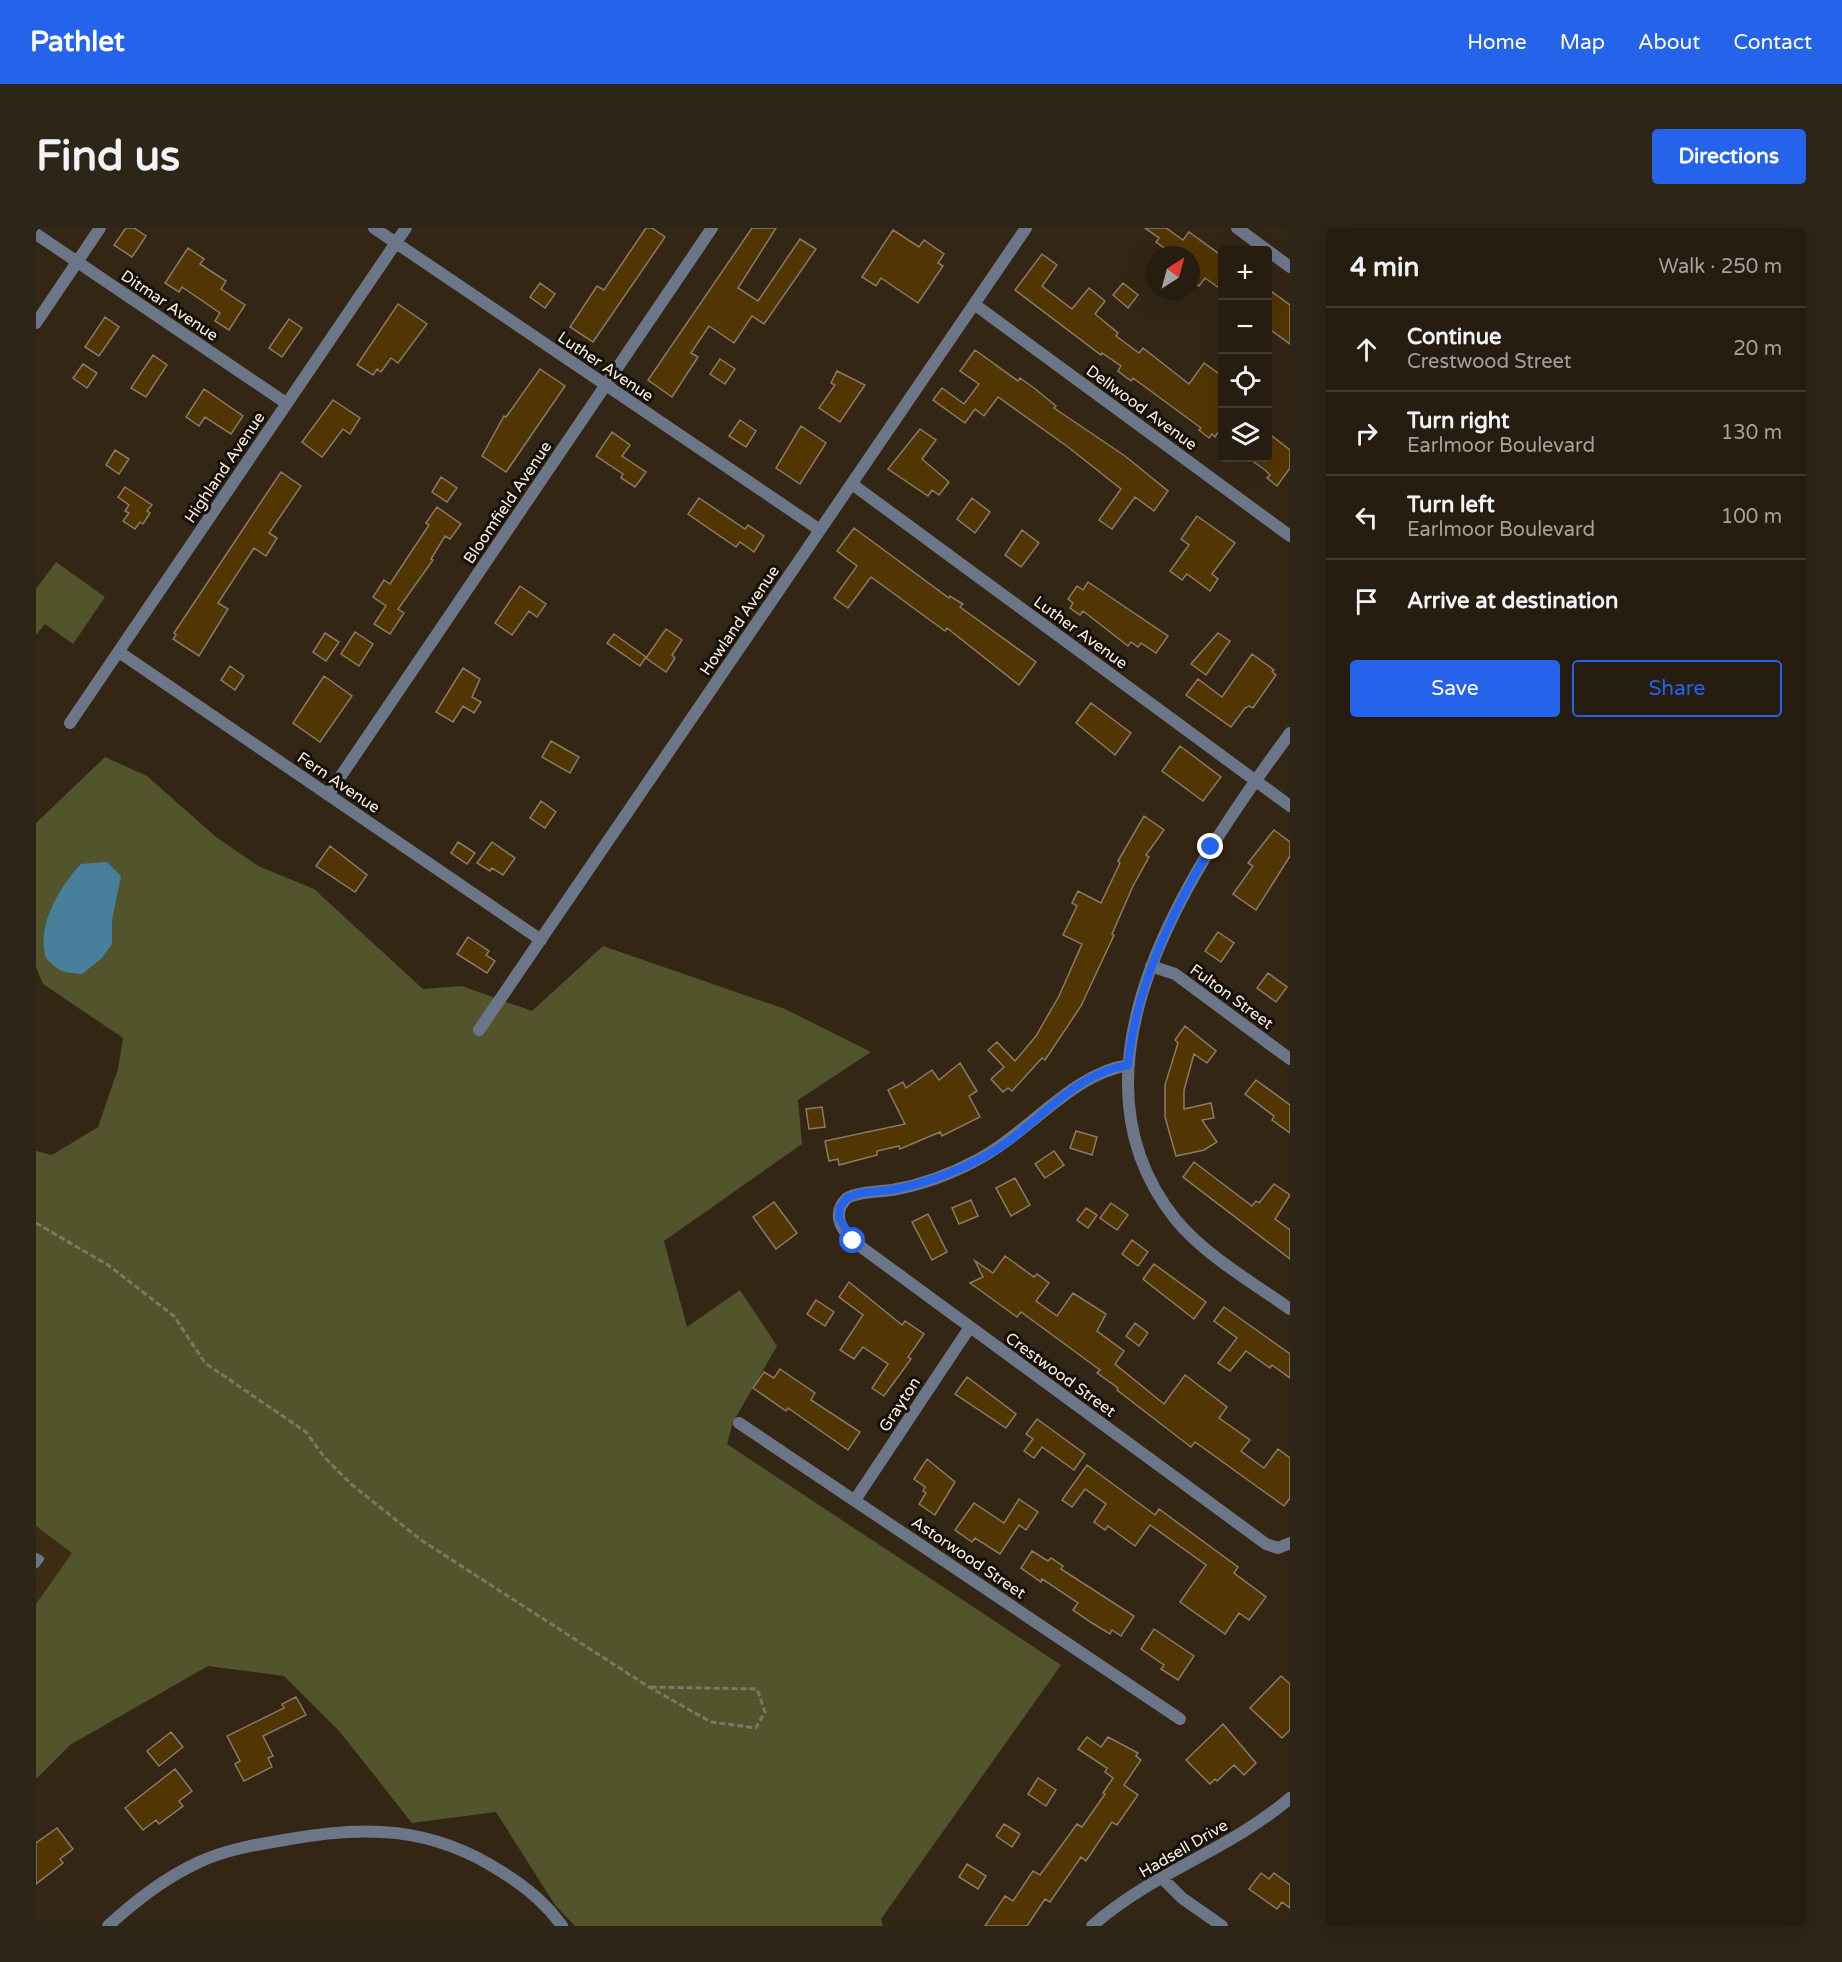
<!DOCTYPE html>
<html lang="en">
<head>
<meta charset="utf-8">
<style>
  :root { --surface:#261c10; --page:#2e2519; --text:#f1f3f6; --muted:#a4a19f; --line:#423a30; --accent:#2563eb }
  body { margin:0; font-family:"Varela Round",sans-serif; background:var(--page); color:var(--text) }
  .controls { position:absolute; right:18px; top:18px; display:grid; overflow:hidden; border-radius:6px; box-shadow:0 6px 24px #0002 }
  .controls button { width:54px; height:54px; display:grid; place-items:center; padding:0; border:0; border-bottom:2px solid var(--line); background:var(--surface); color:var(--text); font:30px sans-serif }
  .compass { position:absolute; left:1110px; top:18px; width:54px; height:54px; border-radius:50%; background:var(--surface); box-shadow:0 6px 24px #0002; rotate:36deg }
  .stop { position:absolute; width:18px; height:18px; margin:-14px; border:4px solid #2563eb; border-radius:50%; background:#fff }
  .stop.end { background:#2563eb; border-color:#fff; box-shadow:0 2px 6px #0008 }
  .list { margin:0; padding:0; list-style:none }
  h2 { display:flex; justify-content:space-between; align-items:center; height:78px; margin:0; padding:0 24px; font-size:26px }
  h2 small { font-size:20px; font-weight:400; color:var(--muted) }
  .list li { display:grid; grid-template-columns:39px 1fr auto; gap:18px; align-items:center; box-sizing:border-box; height:84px; padding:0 24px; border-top:2px solid var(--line) }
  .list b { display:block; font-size:22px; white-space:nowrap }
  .list p { margin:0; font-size:20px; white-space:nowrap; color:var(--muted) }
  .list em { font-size:20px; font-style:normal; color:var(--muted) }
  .actions { display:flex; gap:12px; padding:18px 24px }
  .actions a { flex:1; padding:14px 0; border:2px solid var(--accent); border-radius:6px; text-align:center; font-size:21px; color:var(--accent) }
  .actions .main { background:var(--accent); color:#fff }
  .icon { flex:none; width:33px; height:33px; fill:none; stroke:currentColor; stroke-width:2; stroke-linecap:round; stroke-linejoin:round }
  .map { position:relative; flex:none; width:1254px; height:1698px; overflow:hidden; border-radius:6px }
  header { display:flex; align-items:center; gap:36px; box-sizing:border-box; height:84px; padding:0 30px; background:var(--accent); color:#fff }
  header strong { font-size:28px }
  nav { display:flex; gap:33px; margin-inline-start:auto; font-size:21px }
  .intro { display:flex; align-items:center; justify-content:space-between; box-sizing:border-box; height:144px; padding:0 36px }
  h1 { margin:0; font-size:42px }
  .button { padding:15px 27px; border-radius:6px; background:var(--accent); color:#fff; font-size:21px; font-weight:700 }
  main { display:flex; gap:36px; padding:0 36px }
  aside { flex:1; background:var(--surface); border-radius:6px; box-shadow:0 6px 24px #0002 }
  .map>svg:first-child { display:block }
</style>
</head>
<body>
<header>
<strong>Pathlet</strong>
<nav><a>Home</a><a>Map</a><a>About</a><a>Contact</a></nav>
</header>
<div class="intro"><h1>Find us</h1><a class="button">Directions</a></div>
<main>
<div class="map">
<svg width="1254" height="1698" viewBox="0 0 1254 1698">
  <rect width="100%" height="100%" fill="#332615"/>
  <path fill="#3c2c14" d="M0,1269L58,1307L0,1389Z"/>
  <path fill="#52552b" d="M20,334L69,369L37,416L9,396L0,407V361Z
    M69,529L111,548L180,609L222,638L278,661L387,761L426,758L496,783L567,718L749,781L835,824L762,872L766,916L628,1013L651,1099L704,1062L741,1118L697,1194L691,1216L1025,1437L845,1691L847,1698H539L519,1677L460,1584L376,1595L304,1504L248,1448L172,1438L34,1517L0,1551V1376L36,1325L0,1298V923L16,927L62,899L82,841L87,810L7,756L0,739V595Z"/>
  <path fill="#48809b" d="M71,634L85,648L76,692V716L66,730L46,746C27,744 24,745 10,730C0,699 23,659 45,636Z"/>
  <path fill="#513503" stroke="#8a7b67" stroke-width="1.5" d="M90,0H98L110,8L96,29L78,17Z
    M610,0H616L629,9L557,114L534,99L561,58L568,62Z
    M716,0H740L702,60L722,73L764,11L780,21L728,96L716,88L698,115L673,98L655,125L662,129L636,169L612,152Z
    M1109,0H1130L1147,12L1153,4L1186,28V62L1169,50L1163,58L1155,52V27H1138L1120,14L1123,10Z
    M857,2L883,19L888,12L908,26L902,35L907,38L882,75L845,50L840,58L826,49Z
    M152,20L168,31L164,36L190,53L185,61L209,77L193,102L179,93L184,85L146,59L143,64L129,55Z
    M1006,26L1021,37L1006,58L1036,81L1053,60L1069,73L1059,86L1082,105L1080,108L1103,125L1107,120L1153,156L1168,135L1186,148V198L1179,209L1176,206L1173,210L1163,202L1165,200L1097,150L1095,153L1082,143L1085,138L1066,125L1065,127L979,62Z
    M504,55L519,66L509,80L494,69Z
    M1087,55L1102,67L1092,80L1077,67Z
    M1232,61L1254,77V116L1232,100Z
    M362,76L391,96L362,135L355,130L345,144L341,141L337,147L321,137Z
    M69,89L83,99L63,128L49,119Z
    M253,91L266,100L246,129L233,120Z
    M939,122L982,153L984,150L998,160L1020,178L1018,180L1089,228L1132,263L1118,283L1099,269L1076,301L1063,292L1085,261L1032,219L962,169L948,188L939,181L929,195L897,172L906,160L928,176L943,156L924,143Z
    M117,127L131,137L110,169L95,160Z
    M684,131L699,141L689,156L674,146Z
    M47,136L61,145L51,160L37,150Z
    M504,141L529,158L470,244L446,228L468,188L470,189Z
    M801,143L829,157L804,194L783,180L799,157L795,155Z
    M168,161L207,188L195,206L169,189L163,198L150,189Z
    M297,172L324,190L314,206L307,201L286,229L266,214Z
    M704,192L720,203L710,219L693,208Z
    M765,198L790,215L764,256L740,240Z
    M884,201L900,212L886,231L913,254L903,267L896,262L892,268L852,241Z
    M576,204L594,217L586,228L610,244L599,259L585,250L587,246L560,228Z
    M1232,205L1254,222V240L1241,258L1231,250L1234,247L1229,242L1212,230H1232Z
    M79,222L93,231L83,246L70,237Z
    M245,244L265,258L233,305L241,310L230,328L218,320L182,375L192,381L163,428L137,411L140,407L138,405Z
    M405,249L421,260L411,274L396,264Z
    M89,259L116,277L111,283L114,285L107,296L104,294L99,301L87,293L93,285L89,283L93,277L82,269Z
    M663,270L709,301L712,297L728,308L718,324L704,314L700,319L652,286Z
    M936,270L954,284L939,305L921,291Z
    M401,279L425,296L414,311L409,308L395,331L397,332L362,381L368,385L354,406L338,396L350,378L337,369L348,352L354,356L393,297L390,295Z
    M1161,288L1199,315L1176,346L1182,351L1174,363L1151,346L1146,352L1134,343L1153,317L1145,311Z
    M818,300L913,370L914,368L927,376L924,379L1000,434L983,457L911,400L909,403L835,349L812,380L798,370L821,338L801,323Z
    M986,302L1003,315L985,339L969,327Z
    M1052,354L1132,408L1120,425L1105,415L1102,419L1095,414L1092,418L1047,383L1044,387L1034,380L1037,375L1032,371L1041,358L1047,362Z
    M484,358L510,376L501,389L493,383L476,407L459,395Z
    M630,401L646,412L636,427L639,430L630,444L610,430Z
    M319,404L337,416L323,438L305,426Z
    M289,405L303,414L290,433L277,424Z
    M1182,405L1194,413L1170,447L1155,436Z
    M578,406L610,429L604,438L571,415Z
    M1216,426L1238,442L1236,444L1240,447L1217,480L1213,478L1209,480L1195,499L1150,467L1162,451L1186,469Z
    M194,438L208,448L199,462L185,452Z
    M427,440L444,451L436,469L445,474L438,485L427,478L417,494L400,484Z
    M288,448L316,468L284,514L257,495Z
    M1055,475L1095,505L1079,527L1040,495Z
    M515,513L543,529L534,545L506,529Z
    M1144,518L1185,549L1167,573L1126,543Z
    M505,573L520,584L509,600L494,590Z
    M1108,588L1128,602L1110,627L1113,629L1097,658L1076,706L1078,707L1045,778L1009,832L1006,830L976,863L972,860L967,864L955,851L968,839L952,822L961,814L979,833L1000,808L1023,768L1046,716L1027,707L1041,678L1036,675L1042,663L1065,675L1084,635L1082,633Z
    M1238,602L1254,614V628L1220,682L1197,666L1217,638L1212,635Z
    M422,614L439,625L431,636L415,625Z
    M456,614L479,630L467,647L456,640L454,643L441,635Z
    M294,618L331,647L319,664L280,638Z
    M1182,704L1198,715L1185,734L1169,723Z
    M432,709L453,723L450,727L459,733L451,745L421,726Z
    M1232,745L1251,759L1240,774L1221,760Z
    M1149,798L1180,823L1171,835L1158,826L1148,862V881L1175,875L1178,890L1166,892L1181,914L1168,922L1140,928L1129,889V857L1142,815L1139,812Z
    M924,835L941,863L933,868L944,889L906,908L904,904L864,921L863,918L841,923V927L803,937L802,931L793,933L789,913L869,896L852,862L867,854L870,860L896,842L903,852Z
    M1220,852L1254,877V905L1236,892L1238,888L1209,866Z
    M786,879L789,899L773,901L770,881Z
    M1040,903L1061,909L1056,927L1034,920Z
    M1018,923L1028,937L1009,950L999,936Z
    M1158,934L1216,978L1220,973L1223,975L1238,956L1254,967L1239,991L1254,1002V1031L1147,949Z
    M979,950L994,977L975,988L960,960Z
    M935,972L942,988L923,996L916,980Z
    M738,974L761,1005L740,1021L717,989Z
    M1075,975L1092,987L1081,1002L1064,990Z
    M1050,980L1061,987L1052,1000L1041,992Z
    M892,986L911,1024L896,1032L876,994Z
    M1096,1012L1112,1024L1102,1038L1086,1026Z
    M969,1028L998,1049L1001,1046L1013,1055L1000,1073L1021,1088L1037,1065L1070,1086L1061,1103L1088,1123L1079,1136L1128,1176L1149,1147L1191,1179L1183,1190L1214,1212L1205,1223L1228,1240L1242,1221L1254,1230V1270L1248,1278L1159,1214L1155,1219L1138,1206L1081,1162L1082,1160L1061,1145L1064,1142L985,1084L981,1089L934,1055L947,1049L939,1033L957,1045Z
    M1118,1036L1170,1074L1158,1091L1107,1051Z
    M813,1054L866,1097L869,1093L888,1106L872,1129L875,1131L848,1168L836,1160L852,1136L827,1119L818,1131L804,1122L827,1087L803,1069Z
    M780,1072L798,1084L789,1098L771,1086Z
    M1188,1079L1254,1126V1150L1236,1137L1234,1140L1210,1123L1194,1143L1182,1135L1201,1110L1178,1093Z
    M1099,1095L1112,1105L1103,1118L1090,1108Z
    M744,1141L779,1165L775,1172L824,1204L812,1222L752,1180L750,1183L717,1160L728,1144L738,1150Z
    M931,1149L980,1186L970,1200L919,1166Z
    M1001,1191L1049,1226L1038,1242L1006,1219L998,1230L988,1223L997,1211L990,1206Z
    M891,1231L919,1254L899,1287L883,1276L890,1265L887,1263L889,1259L878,1251Z
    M1051,1237L1119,1287L1123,1281L1202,1339L1198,1345L1230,1369L1213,1392L1203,1385L1189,1406L1144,1374L1170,1337L1114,1297L1099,1318L1072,1298L1069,1302L1058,1294L1070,1276L1049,1261L1036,1279L1026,1272Z
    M983,1271L1002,1284L990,1302L983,1297L964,1326L939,1310L936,1314L919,1302L938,1275L968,1295Z
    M996,1323L1012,1333L1015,1330L1027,1338L1025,1341L1098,1388L1085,1408L1076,1402L1074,1406L1056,1395L1037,1382L1042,1375L1006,1351L1005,1354L985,1340Z
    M1118,1401L1158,1428L1142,1452L1125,1441L1128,1437L1105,1421Z
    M1245,1448L1254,1456V1502L1246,1510L1214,1480Z
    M260,1469L270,1487L227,1508L237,1528L232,1530L236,1539L208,1553L199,1536L204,1533L191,1508L248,1480L246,1476Z
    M1187,1496L1220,1535L1208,1547L1198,1537L1181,1553L1179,1551L1174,1556L1150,1532Z
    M135,1504L147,1519L123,1538L111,1523Z
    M1051,1509L1065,1519L1072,1509L1102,1525L1100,1528L1105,1532L1088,1557L1102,1567L1081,1597L1076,1594L1050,1633L1045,1629L1014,1674L1009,1671L991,1698H949L969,1668L977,1673L997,1643L1004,1647L1041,1596L1046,1599L1069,1566L1067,1565L1077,1550L1069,1544L1071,1540L1042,1521Z
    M139,1541L156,1563L143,1573L147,1578L123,1596L120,1592L107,1602L89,1580Z
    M1002,1550L1020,1562L1010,1578L992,1566Z
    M968,1596L984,1606L976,1619L960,1608Z
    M21,1600L37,1621L24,1631L27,1635L0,1656V1615Z
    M931,1636L950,1648L942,1661L923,1649Z
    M1225,1645L1233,1651L1238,1645L1254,1657V1680L1246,1674L1241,1681L1213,1661Z"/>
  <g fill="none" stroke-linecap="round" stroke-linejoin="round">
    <path stroke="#807566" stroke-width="3" stroke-dasharray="6 3" stroke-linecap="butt" d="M0,995L72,1037L138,1088L169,1135L270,1204L289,1230L315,1256L385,1312L613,1459L675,1494L720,1500L729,1484L721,1461L613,1459"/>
    <path stroke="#6c7689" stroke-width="8" d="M0,1329L4,1331L0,1336"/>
    <path stroke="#6c7689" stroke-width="12" d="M338,0L784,302
      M1201,0L1254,39
      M0,6L250,175
      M938,76L1254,308
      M0,95L64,0
      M816,256L1254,578
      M83,424L505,712
      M34,495L370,0
      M1254,505C1160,633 1016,838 1140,992C1170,1028 1216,1054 1254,1081
      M292,567L676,0
      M1115,738L1139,746L1254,831
      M443,802L990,0
      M1093,837C1036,845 992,906 939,933C913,947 885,957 856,962C842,964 825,963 811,970C796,985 804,1000 817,1013L1230,1316L1242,1320L1254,1315
      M703,1195L1144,1491
      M819,1272L934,1099
      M1126,1650L1146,1670L1186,1698
      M72,1698C99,1673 127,1651 161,1635C188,1622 218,1617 248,1612C329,1597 395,1598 466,1644C489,1658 510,1675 526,1698
      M1056,1698C1115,1645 1194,1622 1254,1570"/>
  </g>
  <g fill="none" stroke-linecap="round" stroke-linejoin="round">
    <path stroke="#2563eb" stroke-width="8" d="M817,1013L803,990L804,979L811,970C826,962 845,964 861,961C892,954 923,943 951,927C1000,900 1035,846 1092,837C1100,758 1135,686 1175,619"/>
  </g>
  <g text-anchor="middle" stroke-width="6" stroke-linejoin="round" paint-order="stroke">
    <g font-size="16" fill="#faf2e7" stroke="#161009">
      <text transform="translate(134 77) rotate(34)" y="6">Ditmar Avenue</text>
      <text transform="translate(570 138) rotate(34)" y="6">Luther Avenue</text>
      <text transform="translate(1106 179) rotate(36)" y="6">Dellwood Avenue</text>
      <text transform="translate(188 239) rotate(-56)" y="6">Highland Avenue</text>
      <text transform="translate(471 274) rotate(-56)" y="6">Bloomfield Avenue</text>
      <text transform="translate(703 392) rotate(-56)" y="6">Howland Avenue</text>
      <text transform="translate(1045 404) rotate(36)" y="6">Luther Avenue</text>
      <text transform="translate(303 554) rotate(34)" y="6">Fern Avenue</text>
      <text transform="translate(1196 768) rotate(36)" y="6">Fulton Street</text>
      <text transform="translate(1025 1146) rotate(36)" y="6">Crestwood Street</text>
      <text transform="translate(863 1176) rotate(-57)" y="6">Grayton</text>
      <text transform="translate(933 1329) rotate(34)" y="6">Astorwood Street</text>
      <text transform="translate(1147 1620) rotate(-30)" y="6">Hadsell Drive</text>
    </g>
  </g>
</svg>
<div class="controls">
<button>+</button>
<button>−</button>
<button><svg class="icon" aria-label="locate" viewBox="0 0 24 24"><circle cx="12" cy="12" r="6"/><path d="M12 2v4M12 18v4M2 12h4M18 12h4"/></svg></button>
<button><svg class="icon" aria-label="layers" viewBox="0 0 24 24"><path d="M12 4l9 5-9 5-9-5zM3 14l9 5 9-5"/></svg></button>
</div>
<svg class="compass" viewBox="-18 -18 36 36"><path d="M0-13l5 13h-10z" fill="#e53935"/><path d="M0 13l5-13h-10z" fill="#a4a19f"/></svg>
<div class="stop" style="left:817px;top:1013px"></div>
<div class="stop end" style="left:1175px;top:619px"></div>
</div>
<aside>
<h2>4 min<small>Walk · 250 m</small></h2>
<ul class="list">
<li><svg class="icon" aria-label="ahead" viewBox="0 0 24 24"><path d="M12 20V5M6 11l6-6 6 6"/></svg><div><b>Continue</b><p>Crestwood Street</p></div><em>20 m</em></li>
<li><svg class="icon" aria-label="right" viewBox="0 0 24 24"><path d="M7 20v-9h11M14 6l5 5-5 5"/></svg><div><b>Turn right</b><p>Earlmoor Boulevard</p></div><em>130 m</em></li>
<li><svg class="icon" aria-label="left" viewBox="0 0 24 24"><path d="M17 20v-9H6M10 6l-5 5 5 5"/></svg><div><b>Turn left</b><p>Earlmoor Boulevard</p></div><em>100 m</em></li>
<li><svg class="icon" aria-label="arrive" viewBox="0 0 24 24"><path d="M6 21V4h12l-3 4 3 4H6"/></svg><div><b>Arrive at destination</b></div></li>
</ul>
<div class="actions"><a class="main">Save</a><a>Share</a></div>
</aside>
</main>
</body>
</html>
